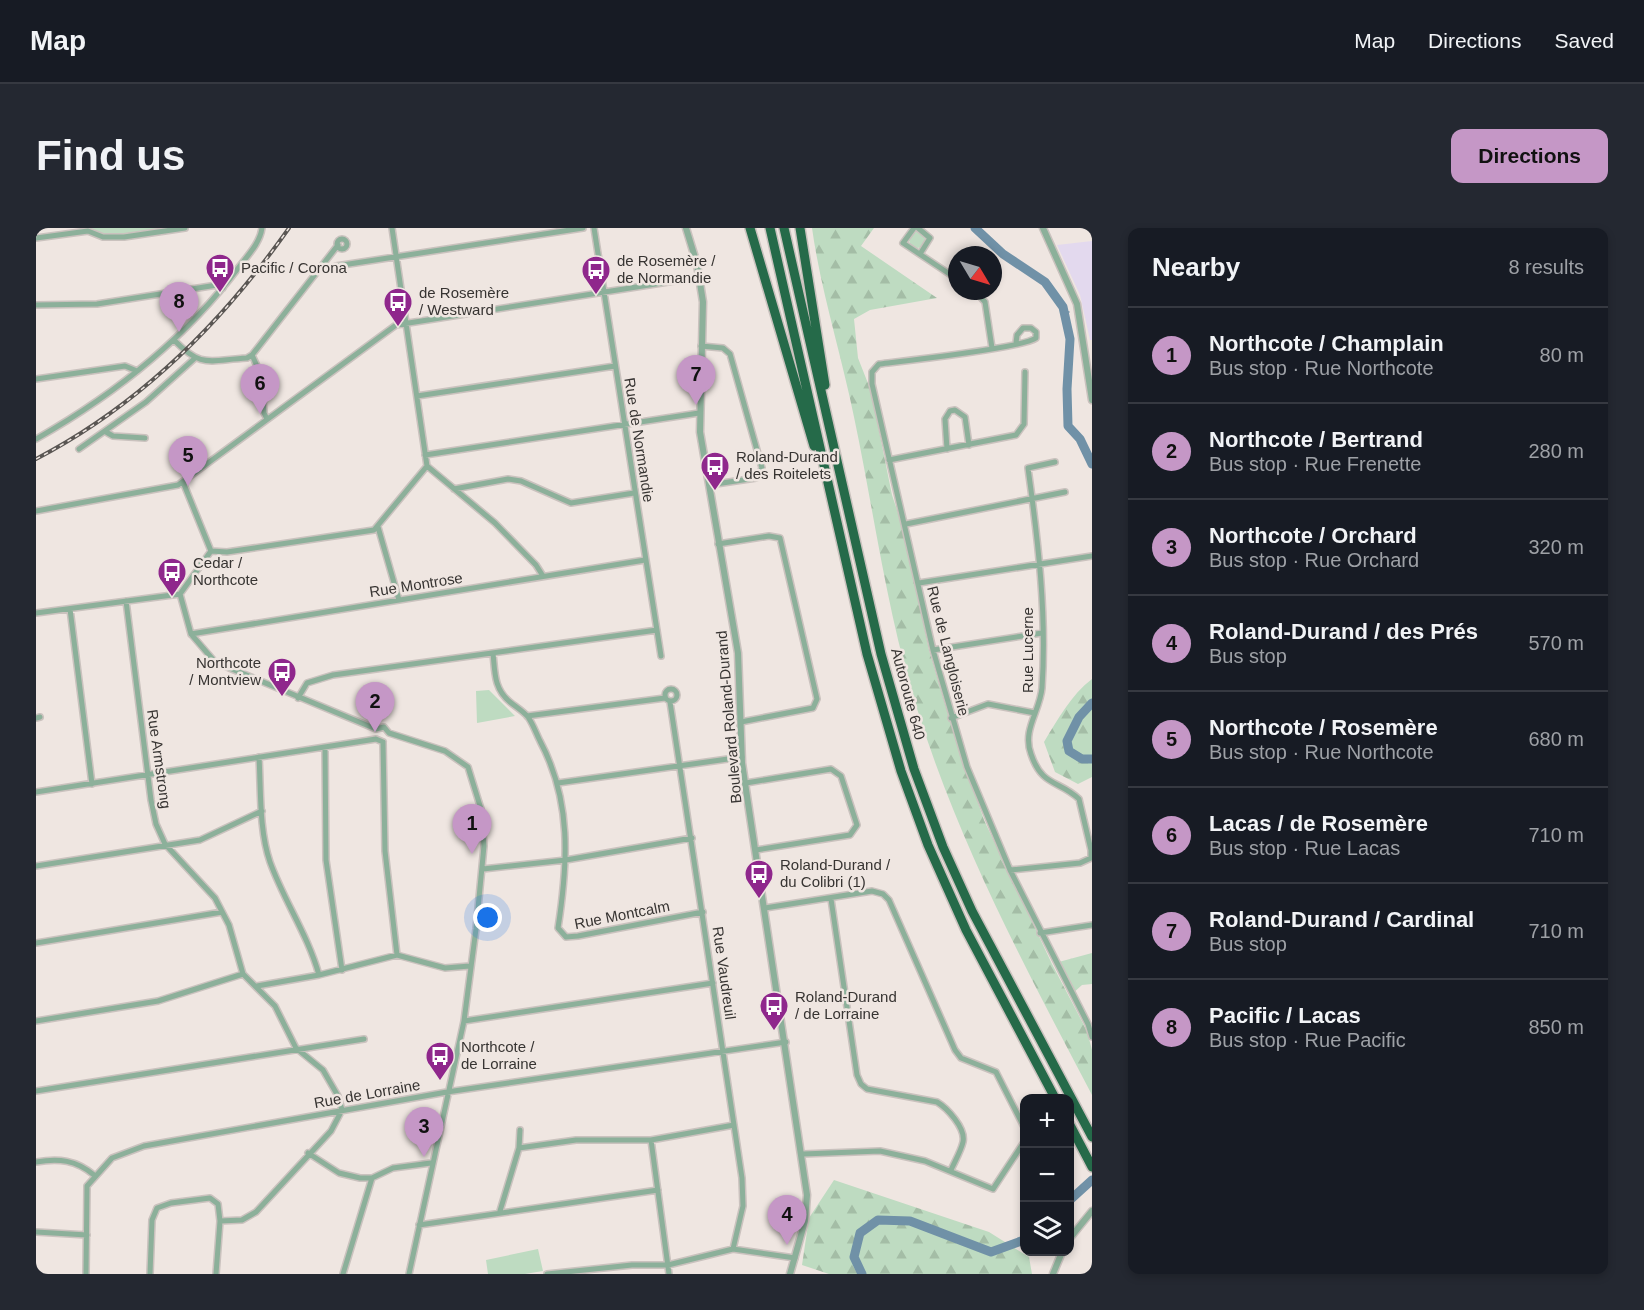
<!DOCTYPE html>
<html lang="en">
<head>
<meta charset="utf-8">
<style>
  :root { --surface:#171b24; --page:#242831; --text:#f1f3f6; --muted:#9ea1a6; --line:#363941; --accent:#c597c6 }
  body { margin:0; font-family:Arial,sans-serif; background:var(--page); color:var(--text) }
  .controls { position:absolute; right:18px; bottom:18px; display:grid; overflow:hidden; border-radius:12px; box-shadow:0 3px 9px #0003 }
  .controls button { width:54px; height:54px; display:grid; place-items:center; padding:0; border:0; border-bottom:2px solid var(--line); background:var(--surface); color:var(--text); font:30px sans-serif }
  .compass { position:absolute; left:912px; top:18px; width:54px; height:54px; border-radius:50%; background:var(--surface); box-shadow:0 3px 9px #0003; rotate:128deg }
  .you { position:absolute; left:452px; top:690px; width:21px; height:21px; margin:-15px; border:4px solid #fff; border-radius:50%; background:#1a73e8; box-shadow:0 0 0 9px #1a73e833 }
  .badge { display:grid; place-items:center; width:39px; height:39px; border-radius:50%; background:var(--accent); color:#111; font-size:20px; font-weight:700 }
  .pin { position:absolute; translate:-50% -50px; filter:drop-shadow(0 2px 3px #0008) }
  .pin::after { content:''; position:absolute; top:32px; width:21px; height:18px; background:inherit; clip-path:polygon(0 0,100% 0,50% 100%) }
  .list { margin:0; padding:0; list-style:none }
  h2 { display:flex; justify-content:space-between; align-items:center; height:78px; margin:0; padding:0 24px; font-size:26px }
  h2 small { font-size:20px; font-weight:400; color:var(--muted) }
  .list li { display:grid; grid-template-columns:39px 1fr auto; gap:18px; align-items:center; box-sizing:border-box; height:96px; padding:0 24px; border-top:2px solid var(--line) }
  .list b { display:block; font-size:22px; white-space:nowrap }
  .list p { margin:0; font-size:20px; white-space:nowrap; color:var(--muted) }
  .list em { font-size:20px; font-style:normal; color:var(--muted) }
  .icon { flex:none; width:33px; height:33px; fill:none; stroke:currentColor; stroke-width:2; stroke-linecap:round; stroke-linejoin:round }
  .map { position:relative; flex:none; width:1056px; height:1046px; overflow:hidden; border-radius:12px }
  header { display:flex; align-items:center; gap:36px; box-sizing:border-box; height:84px; padding:0 30px; background:var(--surface); border-bottom:2px solid var(--line) }
  header strong { font-size:28px }
  nav { display:flex; gap:33px; margin-inline-start:auto; font-size:21px }
  .intro { display:flex; align-items:center; justify-content:space-between; box-sizing:border-box; height:144px; padding:0 36px }
  h1 { margin:0; font-size:42px }
  .button { padding:15px 27px; border-radius:12px; background:var(--accent); color:#111; font-size:21px; font-weight:700 }
  main { display:flex; gap:36px; padding:0 36px }
  aside { flex:1; background:var(--surface); border-radius:12px; box-shadow:0 3px 9px #0003 }
  .map>svg:first-child { display:block }
</style>
</head>
<body>
<header>
<strong>Map</strong>
<nav><a>Map</a><a>Directions</a><a>Saved</a></nav>
</header>
<div class="intro"><h1>Find us</h1><a class="button">Directions</a></div>
<main>
<div class="map">
<svg width="1056" height="1046" viewBox="0 0 1056 1046">
  <defs>
    <pattern id="forest-firs" width="22" height="20" patternUnits="userSpaceOnUse" patternTransform="scale(1.5)"><rect width="22" height="20" fill="#bedbc1"/><path d="M5 1l3.5 6h-7zM16 11l3.5 6h-7z" fill="#a4bda6"/></pattern>
  </defs>
  <rect width="100%" height="100%" fill="#efe6e1"/>
  <path fill="#e3d9ee" d="M1056,13V112H1054L1044,67L1021,17Z"/>
  <path fill="#bedbc1" d="M51,0H150L67,9L52,3Z
    M873 12a8 8 0 1 1 16 0a8 8 0 1 1-16 0Z
    M453,462L479,488L441,495L440,463Z
    M502,1021L507,1043L489,1046H452L450,1032Z"/>
  <path fill="url(#forest-firs)" d="M776,0H838L825,18L901,70L834,82L818,91L822,130L835,163L856,267L867,300L893,422L914,493L948,592L1016,736L1051,803L1056,822V867C992,745 926,622 884,490C852,393 839,289 818,189C805,125 785,64 776,0Z
    M1056,451V549L1042,556L1019,544L1008,514C1022,491 1035,467 1056,451Z
    M1056,725V756L1046,757L1036,766L1019,735Z
    M798,952L953,1004L993,1029L996,1046H793L766,1037L773,990Z"/>
  <g fill="none" stroke-linecap="round" stroke-linejoin="round">
    <path stroke="#7091a7" stroke-width="1.5" d="M1029,84H1033"/>
    <path stroke="#7091a7" stroke-width="9" d="M939,0L967,26L1009,54L1027,79L1034,111L1031,161L1032,198L1044,211L1056,236
      M1056,475L1043,489L1031,513L1033,523L1046,531H1056
      M1034,972L1056,952
      M826,1046L818,1029L824,1005L842,992L874,993L955,1024L988,1012"/>
    <g stroke="#cac2be" stroke-width="8">
      <path id="minor" d="M356,0L391,238L459,295L500,337L507,348
        M558,0L625,428
        M878,0L867,15L921,51
        M882,0L894,10L884,26
        M0,10L52,3L67,9H88L149,0
        M301 16a5 5 0 1 1 10 0a5 5 0 1 1-10 0Z
        M300,38L547,0
        M939,63L949,74L956,120
        M0,77L61,76L181,57L187,60
        M138,112C166,141 173,132 211,130L216,127
        M980,115L981,107L987,100H995L1000,104V110C987,120 868,133 843,136L836,144V156L897,422L931,539L974,642L1052,796L1056,809
        M665,118L687,120L694,126L726,240L720,250L673,257
        M216,127L302,17
        M216,127L225,147L228,185L231,191
        M0,151L89,138L101,143
        M381,168L579,138
        M70,204L77,208L109,210
        M0,211C78,167 149,111 203,39C212,27 224,15 226,0
        M43,221L110,174L158,131
        M911,221L909,191L914,183L919,182L929,189L933,217
        M389,227L663,185
        M853,232L980,207L988,196L989,144
        M418,261L472,251L485,253L535,275L598,265
        M0,283L142,257L360,97L664,49
        M870,296L1029,264
        M342,299L363,372
        M682,316L733,308L744,310L781,471L777,480L705,494
        M175,323L191,324L338,302L391,238
        M883,355L1056,328
        M144,366L155,406L179,434L340,501L348,499L353,505L409,523L432,539L445,581L448,618L440,701L428,793L373,1046
        M144,366L175,323L147,254
        M90,373L115,572L120,596L129,616L179,670L193,697L207,746L239,778L260,820L287,842L302,868L306,882L295,903L220,984L206,992L184,993
        M34,381L56,556
        M0,385L144,366
        M155,406L609,332
        M897,422L1006,405
        M457,425C459,445 458,461 474,474C480,479 487,483 492,489C497,496 500,505 504,513C536,573 532,635 522,700L530,709L542,708L667,684
        M629 467a6 6 0 1 1 12 0a6 6 0 1 1-12 0Z
        M262,470L271,455L297,447L621,402
        M634,474L706,950L707,978L697,1021
        M491,488L629,470
        M0,490L4,489
        M915,490L952,476L999,485
        M347,514L349,623L361,727
        M289,520L290,632L306,742
        M223,529C225,563 223,602 234,634C248,673 272,707 283,747
        M522,555L706,529
        M710,555L795,541L805,548L821,597L814,607L720,622
        M0,564L340,511L347,514
        M0,638L164,612L226,583
        M447,641L530,632L656,610
        M974,642L1044,635L1055,630V622L1043,571C1023,552 1006,559 995,526C986,502 1004,483 1006,460C1011,387 1002,312 992,240L1019,234
        M795,671L821,847L825,856L831,861L901,874C911,880 930,900 927,914C925,923 919,933 915,942
        M729,680L836,663L847,666L853,672L919,822L925,830L960,844L988,899
        M1004,705L1056,697
        M0,715L186,684
        M221,758L283,747L361,727L409,740L434,738
        M0,793L122,773L207,746
        M428,793L677,755
        M0,863L328,811
        M615,912L633,1046
        M483,920L540,912H615L698,897
        M272,925L303,945L324,950H336L357,940L395,935
        M767,926L844,923L889,933L957,961L988,914
        M0,934C23,930 40,932 58,947
        M464,983L483,920L484,902
        M383,997L622,962
        M0,1004L51,1007
        M50,1046L51,958L76,930L108,918L411,864L750,814
        M114,1046L116,992L121,980L135,975L174,970L182,976L184,993L180,1046
        M307,1046L336,950
        M511,1046L596,1037H632L697,1021L759,1030"/>
    </g>
    <g stroke="#cac2be" stroke-width="9">
      <path id="tertiary" d="M650,0L661,36L667,74L664,204L702,425L706,535L771,967L769,993L754,1046
        M1007,0L1041,76L1056,172
        M1034,1010L1056,983
        M1017,1046L1026,1024"/>
    </g>
    <g stroke="#cac2be" stroke-width="12">
      <path id="motorway" d="M714,0L778,218
        M734,0L831,426L865,543L892,617L930,702L1019,870
        M748,0L845,426L878,541L907,619L936,683L1056,909
        M764,0L789,157
        M1034,897L1056,939"/>
    </g>
    <use href="#minor" stroke="#8cb09a" stroke-width="5"/>
    <use href="#tertiary" stroke="#8cb09a" stroke-width="6"/>
    <use href="#motorway" stroke="#256a49" stroke-width="9"/>
    <g stroke="#5a5653" stroke-width="4">
      <path id="rail" d="M0,231C104,177 186,95 253,0"/>
    </g>
    <use href="#rail" stroke="#efe6e1" stroke-width="1.5" stroke-dasharray="4.5" stroke-linecap="butt"/>
  </g>
  <defs>
    <g id="bus-pin" transform="scale(1.5)"><path d="M0 17L-7.5 6A9.5 9.5 0 1 1 7.5 6Z" fill="#8f278c" stroke="#efe6e1"/><path d="M-5-6H5V4H4V6H2V4H-2V6H-4V4H-5ZM-3.5-4V0h7V-4ZM-3.5 1.2v1.5H-2V1.2ZM2 1.2v1.5H3.5V1.2Z" fill="#fff"/></g>
  </defs>
  <g fill-rule="evenodd">
    <use href="#bus-pin" x="184" y="40"/>
    <use href="#bus-pin" x="560" y="42"/>
    <use href="#bus-pin" x="362" y="74"/>
    <use href="#bus-pin" x="679" y="238"/>
    <use href="#bus-pin" x="136" y="344"/>
    <use href="#bus-pin" x="246" y="444"/>
    <use href="#bus-pin" x="723" y="646"/>
    <use href="#bus-pin" x="738" y="778"/>
    <use href="#bus-pin" x="404" y="828"/>
  </g>
  <g text-anchor="middle" stroke-width="5" stroke-linejoin="round" paint-order="stroke">
    <g font-size="15" fill="#373432" stroke="#efe6e1" text-anchor="start">
      <text x="581" y="38">de Rosemère /<tspan x="581" dy="17">de Normandie</tspan></text>
      <text x="205" y="45">Pacific / Corona</text>
      <text x="383" y="70">de Rosemère<tspan x="383" dy="17">/ Westward</tspan></text>
      <text x="700" y="234">Roland-Durand<tspan x="700" dy="17">/ des Roitelets</tspan></text>
      <text x="157" y="340">Cedar /<tspan x="157" dy="17">Northcote</tspan></text>
      <text x="225" y="440" text-anchor="end">Northcote<tspan x="225" dy="17">/ Montview</tspan></text>
      <text x="744" y="642">Roland-Durand /<tspan x="744" dy="17">du Colibri (1)</tspan></text>
      <text x="759" y="774">Roland-Durand<tspan x="759" dy="17">/ de Lorraine</tspan></text>
      <text x="425" y="824">Northcote /<tspan x="425" dy="17">de Lorraine</tspan></text>
    </g>
    <g font-size="15" fill="#373432" stroke="#efe6e1">
      <text transform="translate(603 212) rotate(81)" y="5">Rue de Normandie</text>
      <text transform="translate(380 357) rotate(-9)" y="5">Rue Montrose</text>
      <text transform="translate(992 422) rotate(-90)" y="5">Rue Lucerne</text>
      <text transform="translate(912 423) rotate(76)" y="5">Rue de Langloiserie</text>
      <text transform="translate(872 466) rotate(75)" y="5">Autoroute 640</text>
      <text transform="translate(693 489) rotate(-95)" y="5">Boulevard Roland-Durand</text>
      <text transform="translate(123 531) rotate(82)" y="5">Rue Armstrong</text>
      <text transform="translate(586 687) rotate(-11)" y="5">Rue Montcalm</text>
      <text transform="translate(688 745) rotate(82)" y="5">Rue Vaudreuil</text>
      <text transform="translate(331 866) rotate(-10)" y="5">Rue de Lorraine</text>
    </g>
  </g>
</svg>
<div class="controls">
<button>+</button>
<button>−</button>
<button><svg class="icon" aria-label="layers" viewBox="0 0 24 24"><path d="M12 4l9 5-9 5-9-5zM3 14l9 5 9-5"/></svg></button>
</div>
<svg class="compass" viewBox="-18 -18 36 36"><path d="M0-13l5 13h-10z" fill="#e53935"/><path d="M0 13l5-13h-10z" fill="#9ea1a6"/></svg>
<div class="you"></div>
<div class="pin badge" style="left:436px;top:626px">1</div>
<div class="pin badge" style="left:339px;top:504px">2</div>
<div class="pin badge" style="left:388px;top:929px">3</div>
<div class="pin badge" style="left:751px;top:1017px">4</div>
<div class="pin badge" style="left:152px;top:258px">5</div>
<div class="pin badge" style="left:224px;top:186px">6</div>
<div class="pin badge" style="left:660px;top:177px">7</div>
<div class="pin badge" style="left:143px;top:104px">8</div>
</div>
<aside>
<h2>Nearby<small>8 results</small></h2>
<ul class="list">
<li><span class="badge">1</span><div><b>Northcote / Champlain</b><p>Bus stop · Rue Northcote</p></div><em>80 m</em></li>
<li><span class="badge">2</span><div><b>Northcote / Bertrand</b><p>Bus stop · Rue Frenette</p></div><em>280 m</em></li>
<li><span class="badge">3</span><div><b>Northcote / Orchard</b><p>Bus stop · Rue Orchard</p></div><em>320 m</em></li>
<li><span class="badge">4</span><div><b>Roland-Durand / des Prés</b><p>Bus stop</p></div><em>570 m</em></li>
<li><span class="badge">5</span><div><b>Northcote / Rosemère</b><p>Bus stop · Rue Northcote</p></div><em>680 m</em></li>
<li><span class="badge">6</span><div><b>Lacas / de Rosemère</b><p>Bus stop · Rue Lacas</p></div><em>710 m</em></li>
<li><span class="badge">7</span><div><b>Roland-Durand / Cardinal</b><p>Bus stop</p></div><em>710 m</em></li>
<li><span class="badge">8</span><div><b>Pacific / Lacas</b><p>Bus stop · Rue Pacific</p></div><em>850 m</em></li>
</ul>
</aside>
</main>
</body>
</html>
